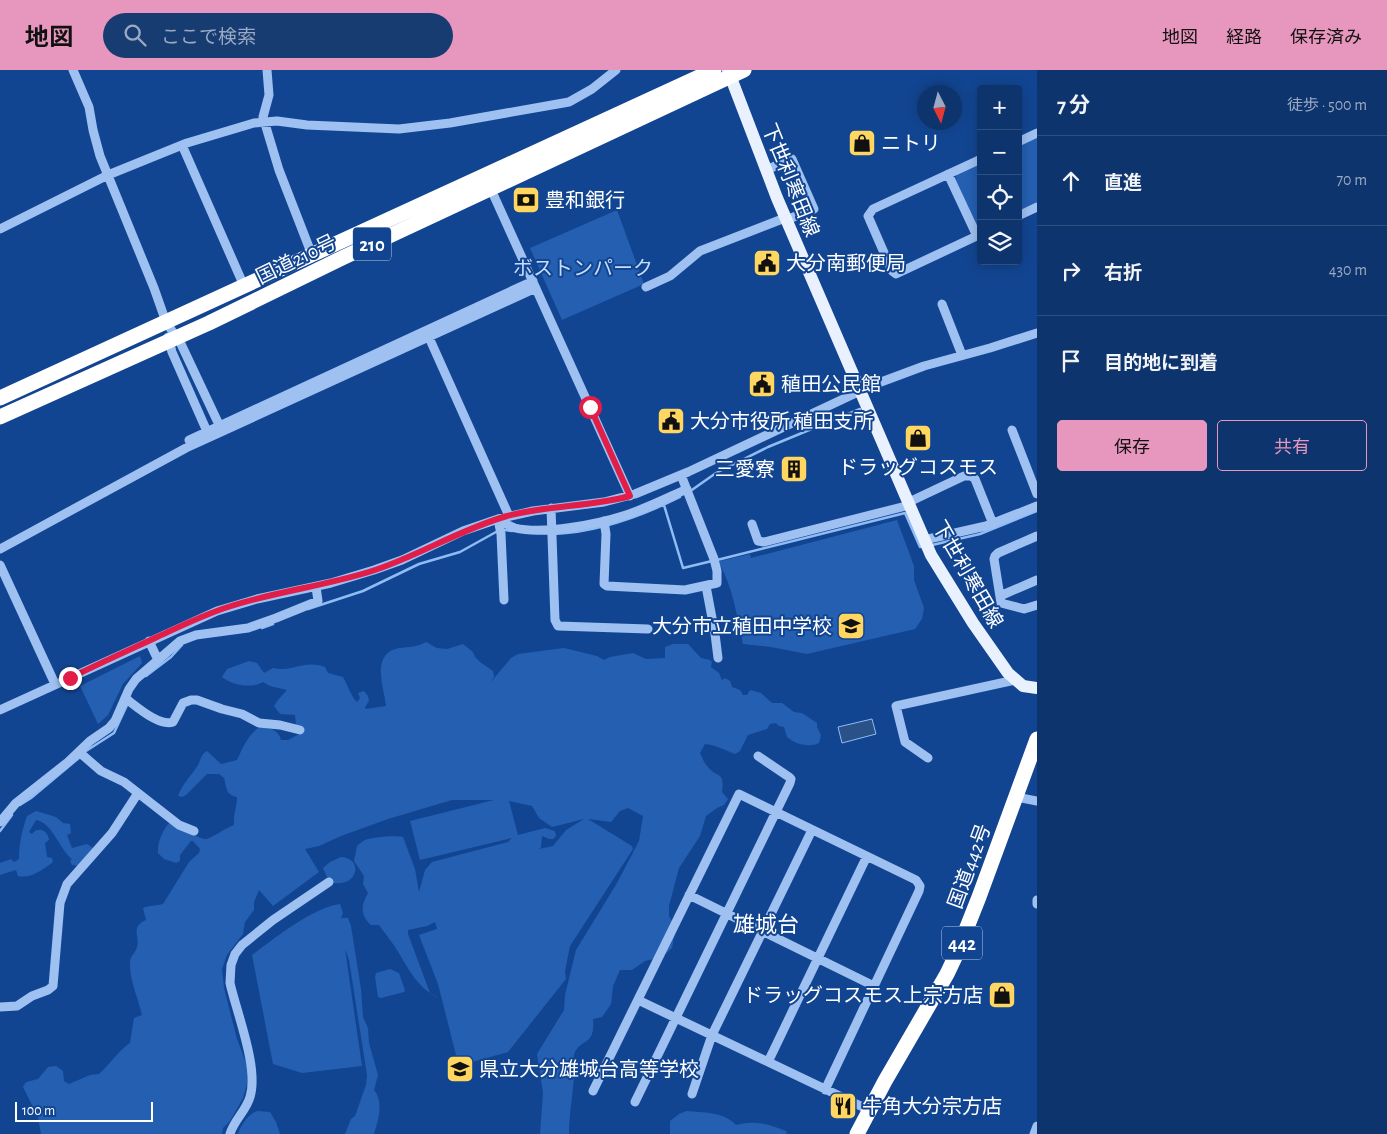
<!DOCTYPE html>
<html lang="ja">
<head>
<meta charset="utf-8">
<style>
  :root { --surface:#0e346d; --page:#173c72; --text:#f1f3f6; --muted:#9baac2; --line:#2e4f80; --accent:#e797bd }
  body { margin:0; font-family:"Alegreya Sans","Noto Sans JP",sans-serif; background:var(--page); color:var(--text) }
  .controls { position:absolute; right:15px; top:15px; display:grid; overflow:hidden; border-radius:5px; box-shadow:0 2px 12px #0003 }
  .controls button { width:45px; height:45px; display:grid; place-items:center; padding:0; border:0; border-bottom:1px solid var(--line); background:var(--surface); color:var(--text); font:25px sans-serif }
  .compass { position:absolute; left:917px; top:15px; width:45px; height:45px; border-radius:50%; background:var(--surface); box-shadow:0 2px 12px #0003; rotate:174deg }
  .scale { position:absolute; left:15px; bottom:12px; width:138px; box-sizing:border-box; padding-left:5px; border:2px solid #fff; border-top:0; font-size:14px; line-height:18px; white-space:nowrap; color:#fff; -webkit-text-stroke:4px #124591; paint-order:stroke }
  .stop { position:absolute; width:15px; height:15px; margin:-11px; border:4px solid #e11d48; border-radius:50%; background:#fff }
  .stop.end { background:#e11d48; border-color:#fff; box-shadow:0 1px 5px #0008 }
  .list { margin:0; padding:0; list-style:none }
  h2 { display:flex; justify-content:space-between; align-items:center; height:65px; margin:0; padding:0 20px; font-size:21px }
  h2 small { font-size:16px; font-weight:400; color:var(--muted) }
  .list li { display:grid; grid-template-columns:32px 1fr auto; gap:15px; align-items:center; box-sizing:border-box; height:90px; padding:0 20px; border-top:1px solid var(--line) }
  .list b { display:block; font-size:19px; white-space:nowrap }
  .list em { font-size:16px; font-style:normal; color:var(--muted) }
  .actions { display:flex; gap:10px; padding:15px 20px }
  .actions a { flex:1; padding:11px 0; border:1px solid var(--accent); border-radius:5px; text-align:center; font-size:18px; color:var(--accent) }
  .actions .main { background:var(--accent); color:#111 }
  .icon { flex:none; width:28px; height:28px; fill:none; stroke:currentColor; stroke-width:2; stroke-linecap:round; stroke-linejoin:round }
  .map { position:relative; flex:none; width:1037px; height:1064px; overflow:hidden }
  header { display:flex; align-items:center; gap:30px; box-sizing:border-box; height:70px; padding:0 25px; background:var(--accent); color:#111 }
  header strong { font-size:24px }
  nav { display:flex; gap:28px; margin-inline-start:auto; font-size:18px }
  .search { width:350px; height:45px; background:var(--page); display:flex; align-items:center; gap:12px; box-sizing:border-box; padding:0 18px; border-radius:28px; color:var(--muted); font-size:19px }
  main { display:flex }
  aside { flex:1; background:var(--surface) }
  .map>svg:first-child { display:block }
</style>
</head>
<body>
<header>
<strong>地図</strong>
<div class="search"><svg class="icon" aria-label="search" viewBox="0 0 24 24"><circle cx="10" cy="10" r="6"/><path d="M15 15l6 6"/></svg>ここで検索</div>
<nav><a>地図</a><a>経路</a><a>保存済み</a></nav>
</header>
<main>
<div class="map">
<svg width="1037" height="1064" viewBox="0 0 1037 1064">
  <rect width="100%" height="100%" fill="#124591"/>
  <path fill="#245fb1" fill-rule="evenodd" d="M1037,68V133L1018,141V76Z
    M981,94V158L974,156L954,111L957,104Z
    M617,140L644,214L562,250L530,178Z
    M897,450L914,496V510L924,538L922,549L915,559L807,584L771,577L743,574C737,547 733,517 719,493L720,491L750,484L751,488Z
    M426,572L437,578L447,579L463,574L473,582L475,587L480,592L493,601L494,607L490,613L511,588L518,584L564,578L597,586L604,590L610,587L633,583L646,589L665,588V577L673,574H688L701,588L710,590L712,592L711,597L719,603L722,610L725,608L730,611L732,617L740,620L743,625H747L750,620L761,623L772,633H782L794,642L802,643L817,653V657L821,665L819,673C809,678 795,674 787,667L784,657L779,656L776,653L770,654L767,659L748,665L740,681L735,684C722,679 719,676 705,674L700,683C702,687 704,693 708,697C716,708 725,700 722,722L728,729L724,735L717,738L706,746L700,766L679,798L669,836V846L676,858L672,878L662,887L645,891L632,900H620L613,916L611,934L602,947L593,949C596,977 579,968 574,985C573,991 574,999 574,1005C573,1025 569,1044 569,1064H540L543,1023L537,984L564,940L565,925L576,880L617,813L639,771L643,746L628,738L620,741L611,752L588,749L632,776L633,779L570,876L565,901L566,909L508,982L465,994L457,989L438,914L419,865L437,859L435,852L427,856L408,860V864L430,923L439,928C420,920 410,902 400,885C394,874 386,865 379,855H371C360,845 361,835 368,823L363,814L364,806L354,791L357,776C360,773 364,770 368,769C375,767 396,765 403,767L415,799L419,822L425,800L432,792L508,772L512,768L420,790L410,751L494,730H452L388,749L341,766L319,776L305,779L319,802L273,836L259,820L254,832V840L245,852L243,864L227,885L222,899L224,918L237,969L248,998V1011L243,1028L230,1051L223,1058L222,1064H41L38,1047L23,1017L26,1012L38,1009L48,997L56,996L63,1001L64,1011L69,1014L90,1005L99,1004C110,994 117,982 130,973L134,948L142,945C138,927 129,910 130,891C131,885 136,882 137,877C140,866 130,857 146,850L143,838C150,835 156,836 163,834L189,792L199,783L200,779L193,771H191L180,785V791L176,793L164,789L158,783C157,773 163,759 170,752C177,755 201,770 206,769C214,767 225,758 234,755C233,744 237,737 237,727C225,724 227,718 224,708L219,704H207L186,725L182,727L178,726C182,714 192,705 198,695C201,689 201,684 207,681L221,694L237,690C243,677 248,664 261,656C270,658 279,660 281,670H288L303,662L296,656L295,645L280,644L274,636L278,630L287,620L270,616L263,612C251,619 232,615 222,607L227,599L249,591L257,593L264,603L273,598C291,603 304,589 325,597L328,603L343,607C347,614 352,628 357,632L360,628L358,623L364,621L368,626L369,631L365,637L366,639L386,636C384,617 370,584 399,578C409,577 417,577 426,572ZM509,731L532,736L539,748L552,757L584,749L566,760L553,776L539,779L541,777L542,766L549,769H553L556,766L555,761L545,758L518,765Z
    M140,586L142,593L123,614L108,645L98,654L80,616Z
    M36,741L56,747L63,753L70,754L71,763L67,765L72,778L87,774L93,778L79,796L72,795L70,791L72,789C59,779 53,753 36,750L29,762L32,764C38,756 48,760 49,770L45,773L47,787L52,788L53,792C44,799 31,809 18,806L16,800L0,805V793L11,789L14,792L19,789C19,774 22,760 27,746Z
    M341,787C363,788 359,816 334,813L327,807L323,798L330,792Z
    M340,834L343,843L341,848H348L351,856L361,919L363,947L368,958L369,973L378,1005L374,1020C384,1032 378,1051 374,1064H345L351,1049L355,1046L366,1015L367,1005L349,890L345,879L362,996L302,1003L273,994L252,885C275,868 312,838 340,834Z
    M390,899L399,903L405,920L404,922L381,928L378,927L375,907L376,903Z
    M258,1041L270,1042L276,1052L280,1064H238C241,1055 249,1043 258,1041Z
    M686,1041C704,1043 723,1041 736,1055C755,1050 768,1054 786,1061L787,1064H670V1051L679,1044Z"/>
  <path fill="#2b5189" stroke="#90bcf6" d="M872,649L876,664L842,673L838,657Z"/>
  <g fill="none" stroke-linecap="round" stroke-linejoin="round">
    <path stroke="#90bcf6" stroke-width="2.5" d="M689,422L716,403L768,377L860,339
      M664,435L683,498L712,491
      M554,464C599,462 640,447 680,427
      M932,475L980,464L1037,441
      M717,490L905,443L920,477L924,476
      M308,539L363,521L419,494L460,482L496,462L505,460L512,461
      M262,558L273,554
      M146,606L171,587L182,575
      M86,681L114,663L128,633
      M20,735L31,728L80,687
      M0,761L12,745"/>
    <path stroke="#9ec1f2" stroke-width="9" d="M73,0L89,37L93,60L100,86L154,218L166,252L181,274L222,361
      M267,0L269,25L263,47L279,100L312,185
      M1018,72L1037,63
      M182,75L244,216
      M981,89L873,139L868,146L892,201L896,204L981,164
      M766,100L792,89L814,139L786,150
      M948,104L977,166
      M489,115L630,426
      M1018,146L1037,137
      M0,159L108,105L187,73L254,53L277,51L307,55L399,59L450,53L569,32L592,19L616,0
      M646,217L670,206L700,181L785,148
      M942,234L962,285
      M427,263L509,446
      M168,267L172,282L209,366
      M1012,360L1037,424
      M189,370L533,211
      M909,432L964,406H971L975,409L993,454
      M551,438L555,550L558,556L648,559
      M498,449C504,452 508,456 515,458C544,465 598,454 626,445C647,438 667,428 687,419
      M498,449L501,464L504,530
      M604,451L606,464L604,514L607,516L685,520L717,513V501L714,489L681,405
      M752,454L758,471L764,472L910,435
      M1037,466L998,483L995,486L994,489L1001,533L1024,539L1037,535
      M924,470L986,456L1037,436
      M0,479L186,378L536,218
      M0,495L55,614
      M706,516L715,564L718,588
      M1000,526L1037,510
      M149,571L158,590
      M125,628C136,636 159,657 173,652L183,633L191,630H197L222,639L242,644L259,653L280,655L300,660
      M0,640L217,541L257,529L331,513L374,500L402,490L463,461L498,449L533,441L604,432L635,424L688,402L873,315L924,296L990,278L1037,263
      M79,682L101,701L124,712L179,755L194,761
      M928,688L905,672L896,636L1015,610
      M1016,727L1037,731
      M0,752L16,733L68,692L90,671L109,658L115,651L129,619L136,609L180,571L196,565L248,558L276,548L318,531L316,517
      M689,825L874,916
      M1037,830V834
      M638,930L869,1040
      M0,937L17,936L32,926L48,920L53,916L60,833L67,814L112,763L138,723
      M768,992L867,786
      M593,1021L739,724L916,810L920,816L919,821L825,1020
      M692,1024L712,965L812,760
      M635,1032L790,713L791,709L789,707L758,686
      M230,1064C234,1050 246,1041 250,1027C259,998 237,944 230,913L231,895L235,884L242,875L273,850L329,812
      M1034,1064L1037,1056"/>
    <path stroke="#e9f1ff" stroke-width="12" d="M728,0L777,128L931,485L973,553L1008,603L1023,616L1037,618"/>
    <path stroke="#fff" stroke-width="15" d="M0,328L714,0
      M0,347L209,253L342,188L744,0
      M857,1064L885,1011L947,904L956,885L979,827L1037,669"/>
  </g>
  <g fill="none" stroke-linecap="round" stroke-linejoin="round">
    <path stroke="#e11d48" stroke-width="6" d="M70,608C98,594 127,581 155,568C179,557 203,545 228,537C276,521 327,516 375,500C420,485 461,459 507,446C548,435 590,437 630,426L590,337"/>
  </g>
  <defs>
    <g id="shop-square" transform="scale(1.4375)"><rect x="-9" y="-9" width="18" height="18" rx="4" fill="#ffd65f" stroke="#124591"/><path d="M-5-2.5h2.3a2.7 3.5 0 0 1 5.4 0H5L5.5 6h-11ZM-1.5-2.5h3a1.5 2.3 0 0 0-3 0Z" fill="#111"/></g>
    <g id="bank-square" transform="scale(1.4375)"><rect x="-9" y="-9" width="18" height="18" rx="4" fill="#ffd65f" stroke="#124591"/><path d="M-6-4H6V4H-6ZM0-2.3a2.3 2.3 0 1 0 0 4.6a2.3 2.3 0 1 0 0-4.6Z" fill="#111"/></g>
    <g id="civic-square" transform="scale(1.4375)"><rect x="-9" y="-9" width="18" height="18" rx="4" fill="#ffd65f" stroke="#124591"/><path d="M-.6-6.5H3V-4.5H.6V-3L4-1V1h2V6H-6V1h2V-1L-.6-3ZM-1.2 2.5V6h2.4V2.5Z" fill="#111"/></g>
    <g id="building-square" transform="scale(1.4375)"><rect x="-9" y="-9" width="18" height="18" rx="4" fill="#ffd65f" stroke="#124591"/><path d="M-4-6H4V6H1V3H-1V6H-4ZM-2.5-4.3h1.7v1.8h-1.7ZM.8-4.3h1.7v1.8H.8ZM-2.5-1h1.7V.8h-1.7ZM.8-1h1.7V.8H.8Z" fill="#111"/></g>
    <g id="school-square" transform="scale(1.4375)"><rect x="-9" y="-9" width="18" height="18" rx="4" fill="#ffd65f" stroke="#124591"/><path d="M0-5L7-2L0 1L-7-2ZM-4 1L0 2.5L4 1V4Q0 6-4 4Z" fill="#111"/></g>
    <g id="restaurant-square" transform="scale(1.4375)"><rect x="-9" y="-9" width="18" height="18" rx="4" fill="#ffd65f" stroke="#124591"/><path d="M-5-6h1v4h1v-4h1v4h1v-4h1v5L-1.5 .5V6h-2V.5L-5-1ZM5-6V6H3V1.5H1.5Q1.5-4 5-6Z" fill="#111"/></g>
  </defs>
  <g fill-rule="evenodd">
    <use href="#shop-square" x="862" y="73"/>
    <use href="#bank-square" x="526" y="130"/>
    <use href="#civic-square" x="767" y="193"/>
    <use href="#civic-square" x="762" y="314"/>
    <use href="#civic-square" x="671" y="351"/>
    <use href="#shop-square" x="918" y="368"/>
    <use href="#building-square" x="794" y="399"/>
    <use href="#school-square" x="851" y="556"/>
    <use href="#shop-square" x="1002" y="925"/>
    <use href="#school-square" x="460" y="999"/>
    <use href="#restaurant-square" x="843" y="1036"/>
  </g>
  <g text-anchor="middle" stroke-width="4" stroke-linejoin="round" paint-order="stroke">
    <g fill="#124591" stroke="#b8c7de" stroke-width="1">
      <rect x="353" y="157.5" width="38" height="33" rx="4"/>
      <rect x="942" y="856.5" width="40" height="33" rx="4"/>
    </g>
    <g font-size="19" font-weight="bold" fill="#fff">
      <text x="372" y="181">210</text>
      <text x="962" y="880">442</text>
    </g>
    <g font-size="20" fill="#fff" stroke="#124591" text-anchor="start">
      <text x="881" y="80">ニトリ</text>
      <text x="545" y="137">豊和銀行</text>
      <text x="786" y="200">大分南郵便局</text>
      <text x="781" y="321">稙田公民館</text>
      <text x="690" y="358">大分市役所 稙田支所</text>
      <text x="918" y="404" text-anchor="middle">ドラッグコスモス</text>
      <text x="775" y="406" text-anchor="end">三愛寮</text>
      <text x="832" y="563" text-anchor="end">大分市立稙田中学校</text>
      <text x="983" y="932" text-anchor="end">ドラッグコスモス上宗方店</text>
      <text x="479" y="1006">県立大分雄城台高等学校</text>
      <text x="862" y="1043">牛角大分宗方店</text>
    </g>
    <g font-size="20" fill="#fff" stroke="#124591">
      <text transform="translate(791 110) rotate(68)" y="7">下世利寒田線</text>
      <text transform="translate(296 189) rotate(-26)" y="7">国道210号</text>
      <text transform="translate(968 504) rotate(60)" y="7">下世利寒田線</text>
      <text transform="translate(969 796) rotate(-70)" y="7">国道442号</text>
    </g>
    <g font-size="20" fill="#c5ddfd" stroke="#124591">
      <text x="583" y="205">ボストンパーク</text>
    </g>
    <g font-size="22" fill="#fff" stroke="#124591">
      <text x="766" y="862">雄城台</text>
    </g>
  </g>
</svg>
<div class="controls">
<button>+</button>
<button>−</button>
<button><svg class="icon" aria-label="locate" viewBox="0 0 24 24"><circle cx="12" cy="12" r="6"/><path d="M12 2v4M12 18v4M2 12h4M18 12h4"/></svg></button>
<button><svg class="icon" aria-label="layers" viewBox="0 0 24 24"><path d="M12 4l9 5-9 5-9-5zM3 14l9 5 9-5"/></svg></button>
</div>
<svg class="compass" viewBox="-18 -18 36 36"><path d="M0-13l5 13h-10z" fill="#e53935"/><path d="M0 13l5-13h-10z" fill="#9baac2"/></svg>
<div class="scale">100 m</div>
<div class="stop" style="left:590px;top:337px"></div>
<div class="stop end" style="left:70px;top:608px"></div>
</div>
<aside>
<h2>7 分<small>徒歩 · 500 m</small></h2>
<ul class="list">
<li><svg class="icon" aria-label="ahead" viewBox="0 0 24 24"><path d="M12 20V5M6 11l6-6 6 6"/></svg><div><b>直進</b></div><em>70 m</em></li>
<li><svg class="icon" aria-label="right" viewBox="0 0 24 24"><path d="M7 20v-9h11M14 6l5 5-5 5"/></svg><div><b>右折</b></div><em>430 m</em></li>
<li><svg class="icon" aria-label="arrive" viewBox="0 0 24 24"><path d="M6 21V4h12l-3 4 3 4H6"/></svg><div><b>目的地に到着</b></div></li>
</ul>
<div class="actions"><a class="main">保存</a><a>共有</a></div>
</aside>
</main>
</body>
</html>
